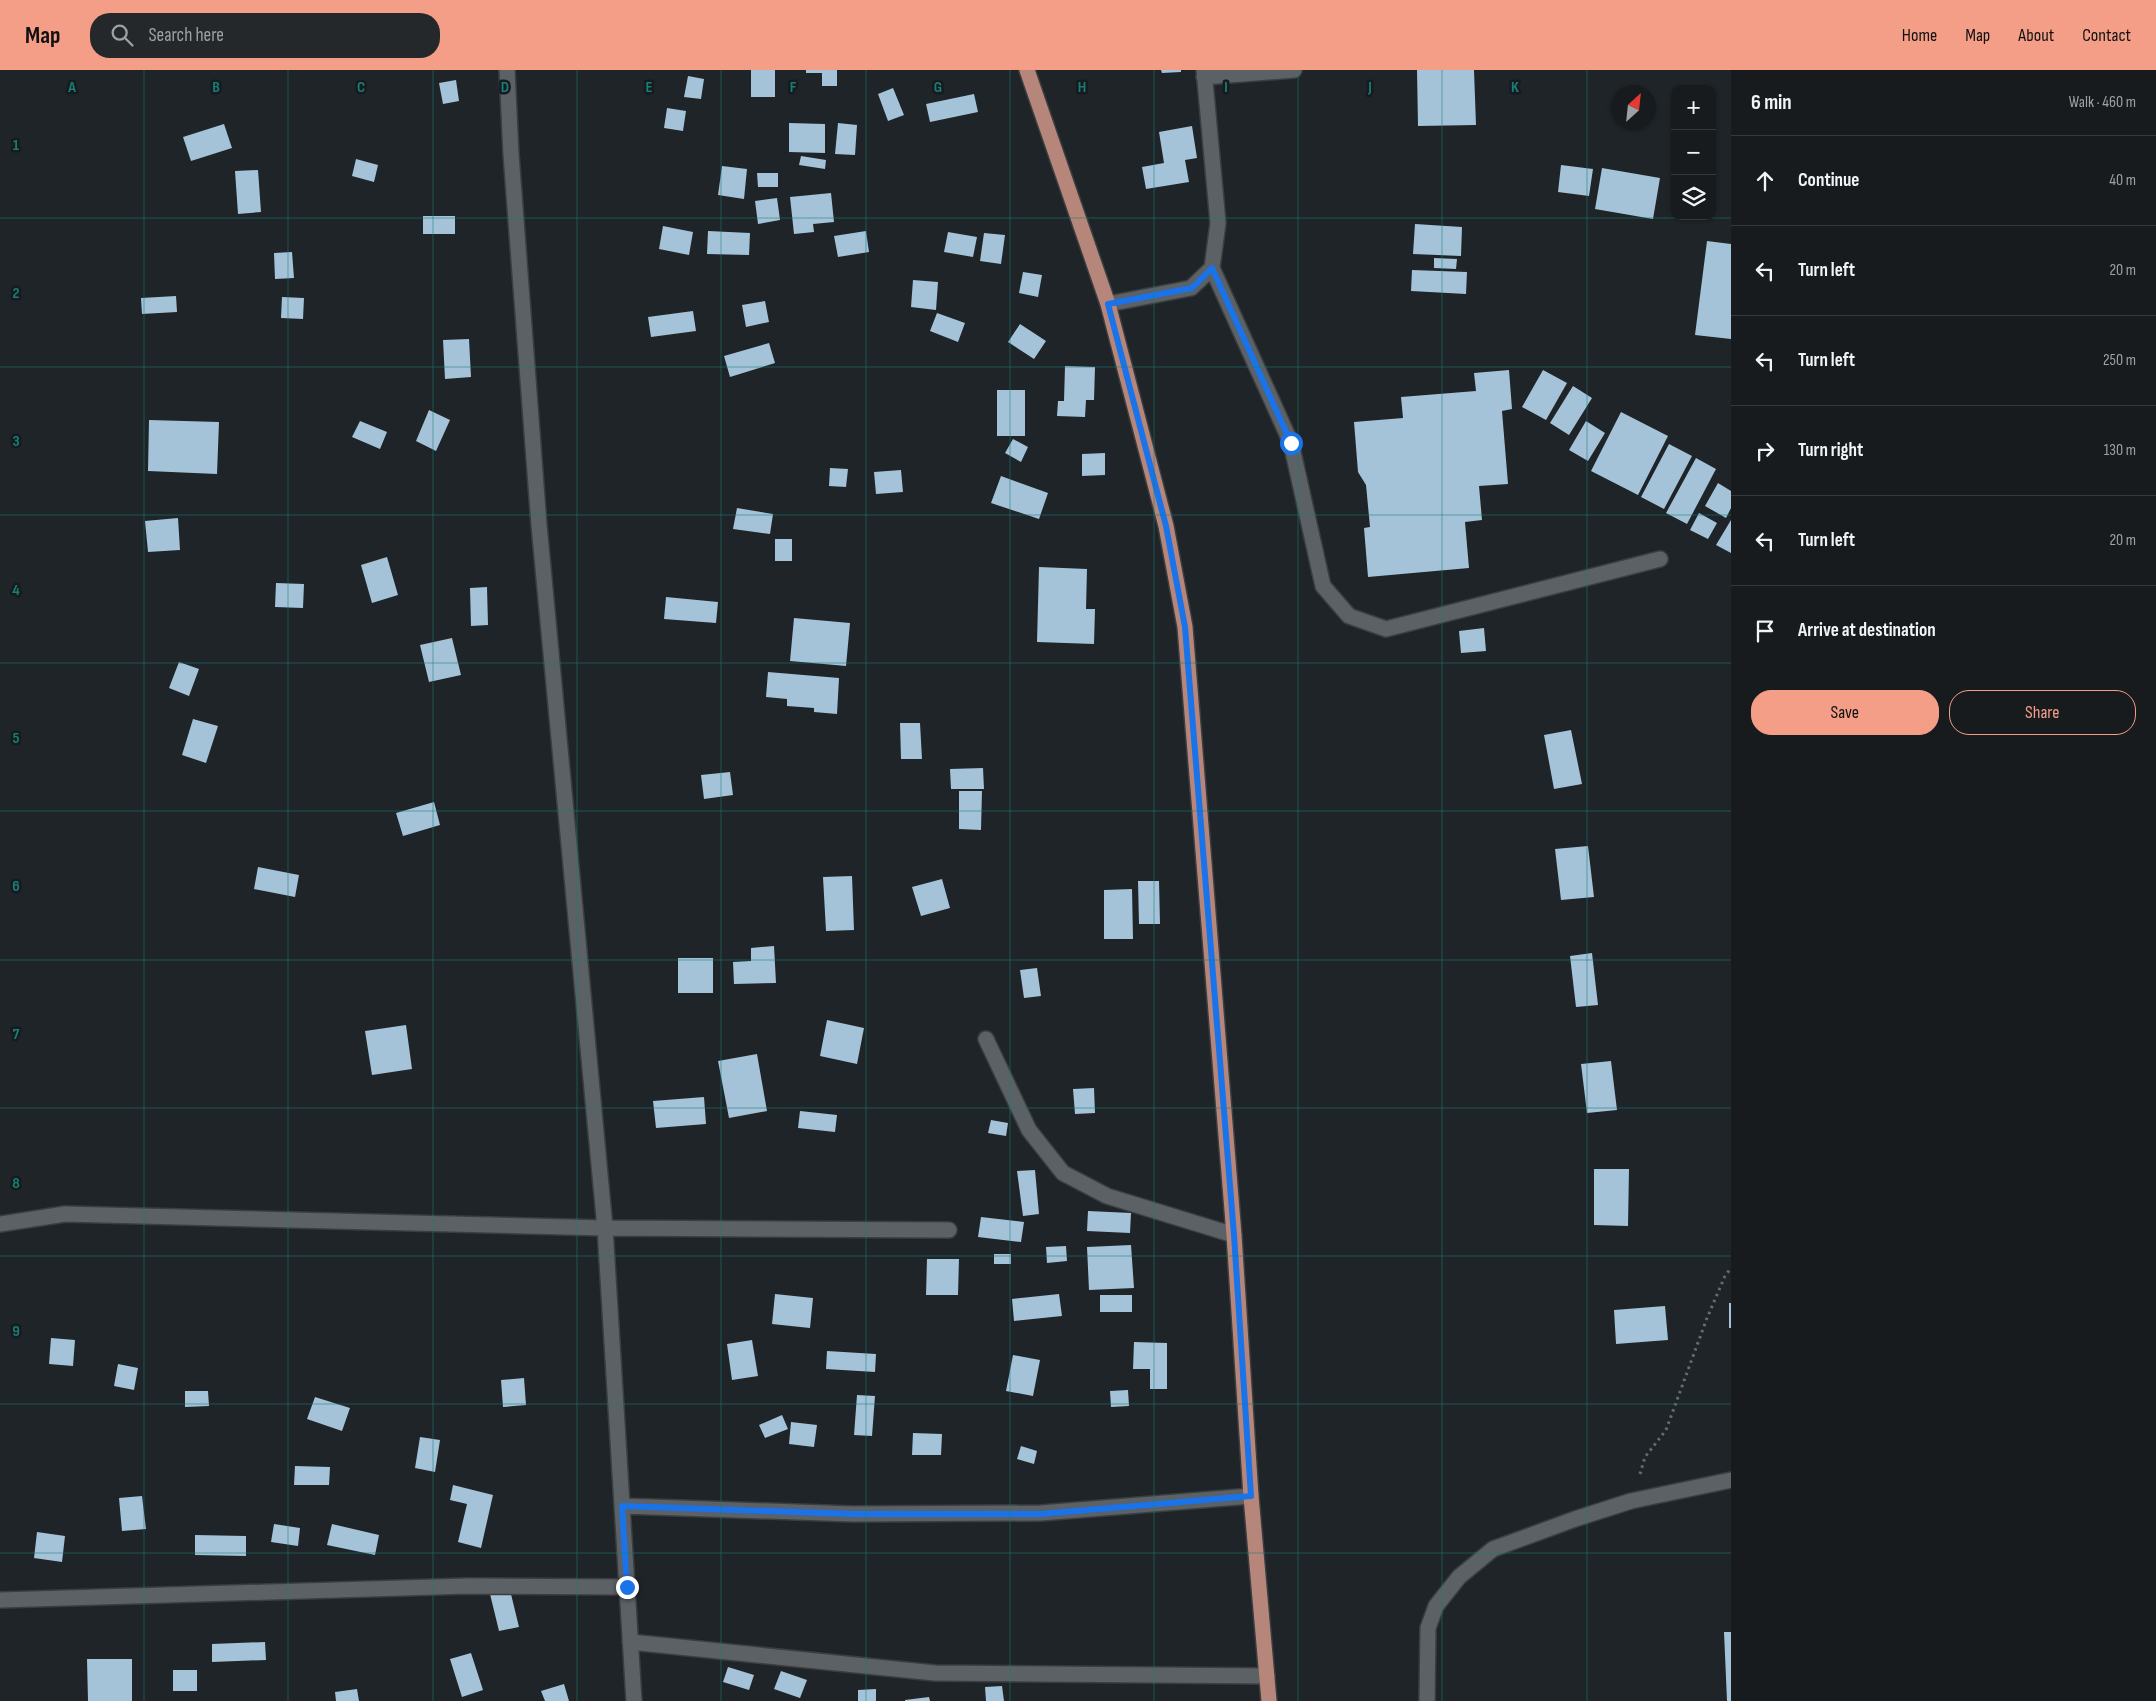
<!DOCTYPE html>
<html lang="en">
<head>
<meta charset="utf-8">
<style>
  :root { --surface:#171b1e; --page:#24282b; --text:#f1f3f6; --muted:#9ea1a4; --line:#36393c; --accent:#f49e87 }
  body { margin:0; font-family:"Sofia Sans Condensed",sans-serif; background:var(--page); color:var(--text) }
  .controls { position:absolute; right:15px; top:15px; display:grid; overflow:hidden; border-radius:10px; box-shadow:0 1px 4px #0004 }
  .controls button { width:45px; height:45px; display:grid; place-items:center; padding:0; border:0; border-bottom:1px solid var(--line); background:var(--surface); color:var(--text); font:25px sans-serif }
  .compass { position:absolute; left:1611px; top:15px; width:45px; height:45px; border-radius:50%; background:var(--surface); box-shadow:0 1px 4px #0004; rotate:27deg }
  .stop { position:absolute; width:15px; height:15px; margin:-11px; border:4px solid #1a73e8; border-radius:50%; background:#fff }
  .stop.end { background:#1a73e8; border-color:#fff; box-shadow:0 1px 5px #0008 }
  .list { margin:0; padding:0; list-style:none }
  h2 { display:flex; justify-content:space-between; align-items:center; height:65px; margin:0; padding:0 20px; font-size:21px }
  h2 small { font-size:16px; font-weight:400; color:var(--muted) }
  .list li { display:grid; grid-template-columns:32px 1fr auto; gap:15px; align-items:center; box-sizing:border-box; height:90px; padding:0 20px; border-top:1px solid var(--line) }
  .list b { display:block; font-size:19px; white-space:nowrap }
  .list em { font-size:16px; font-style:normal; color:var(--muted) }
  .actions { display:flex; gap:10px; padding:15px 20px }
  .actions a { flex:1; padding:11px 0; border:1px solid var(--accent); border-radius:20px; text-align:center; font-size:18px; color:var(--accent) }
  .actions .main { background:var(--accent); color:#111 }
  .icon { flex:none; width:28px; height:28px; fill:none; stroke:currentColor; stroke-width:2; stroke-linecap:round; stroke-linejoin:round }
  .map { position:relative; flex:none; width:1731px; height:1631px; overflow:hidden }
  header { display:flex; align-items:center; gap:30px; box-sizing:border-box; height:70px; padding:0 25px; background:var(--accent); color:#111 }
  header strong { font-size:24px }
  nav { display:flex; gap:28px; margin-inline-start:auto; font-size:18px }
  .search { width:350px; height:45px; background:var(--page); display:flex; align-items:center; gap:12px; box-sizing:border-box; padding:0 18px; border-radius:20px; color:var(--muted); font-size:19px }
  main { display:flex }
  aside { flex:1; background:var(--surface) }
  .map>svg:first-child { display:block }
</style>
</head>
<body>
<header>
<strong>Map</strong>
<div class="search"><svg class="icon" aria-label="search" viewBox="0 0 24 24"><circle cx="10" cy="10" r="6"/><path d="M15 15l6 6"/></svg>Search here</div>
<nav><a>Home</a><a>Map</a><a>About</a><a>Contact</a></nav>
</header>
<main>
<div class="map">
<svg width="1731" height="1631" viewBox="0 0 1731 1631">
  <rect width="100%" height="100%" fill="#1f2428"/>
  <path fill="#a4c3d9" d="M751,0H775V27H751Z
    M806,0H837V16H822V3H806Z
    M1161,0H1181V2L1162,3Z
    M1417,0H1474L1476,55L1418,56Z
    M688,6L704,9L701,29L684,27Z
    M456,10L459,31L443,34L439,13Z
    M893,18L904,45L888,51L878,24Z
    M974,24L978,42L930,52L926,34Z
    M667,38L686,41L683,61L664,58Z
    M789,53L825,54V83L789,82Z
    M838,53L857,55L855,85L835,84Z
    M224,54L232,78L191,91L183,67Z
    M1192,56L1197,88L1185,90L1189,112L1146,119L1142,97L1164,93L1159,62Z
    M801,86L826,90L825,99L799,95Z
    M356,89L378,95L374,112L352,106Z
    M1561,95L1593,99L1589,126L1558,122Z
    M722,96L747,99L744,129L718,125Z
    M1602,98L1660,108L1653,149L1595,139Z
    M258,100L261,142L238,144L235,101Z
    M757,103H778V117H758Z
    M831,123L834,152L813,154L814,162L794,164L790,127Z
    M777,128L780,150L758,154L755,131Z
    M423,146H455V164H423Z
    M1415,154L1462,157L1461,186L1413,184Z
    M663,156L693,162L689,185L659,179Z
    M708,161L750,163L749,185L707,184Z
    M866,161L869,182L838,187L834,166Z
    M948,162L977,167L973,187L944,182Z
    M984,163L1005,165L1001,194L980,191Z
    M1707,171L1731,174V269L1695,265Z
    M292,182L294,208L275,209L274,183Z
    M1434,188L1457,189L1456,199L1434,198Z
    M1412,200L1467,202L1466,224L1411,221Z
    M1023,202L1042,205L1038,227L1019,223Z
    M913,210L938,212L936,240L911,237Z
    M176,226L177,242L142,244L141,228Z
    M282,227L304,228L303,249L281,248Z
    M765,231L769,252L746,257L742,235Z
    M693,241L696,261L651,267L648,247Z
    M937,243L965,253L958,272L930,261Z
    M1020,254L1046,271L1034,289L1008,272Z
    M469,269L471,307L445,309L443,270Z
    M769,273L775,293L730,307L724,286Z
    M1065,296L1095,297L1094,330H1086L1085,347L1057,346L1058,331H1064Z
    M1509,300L1512,339L1502,341L1508,414L1479,416L1482,450L1465,452L1469,498L1368,507L1364,458L1370,457L1366,415L1358,402L1354,352L1403,348L1401,327L1476,321L1474,303Z
    M1543,300L1567,313L1546,350L1522,337Z
    M1573,316L1592,328L1569,365L1550,353Z
    M997,320H1025V366H997Z
    M429,340L450,350L436,381L416,371Z
    M1621,342L1668,366L1638,425L1591,401Z
    M149,350L219,352L217,404L148,401Z
    M360,351L387,362L380,379L352,367Z
    M1586,351L1605,363L1588,391L1569,380Z
    M1013,369L1028,377L1021,392L1005,383Z
    M1669,374L1692,386L1664,439L1641,427Z
    M1105,383V405L1082,406V384Z
    M1696,388L1716,399L1687,454L1666,443Z
    M830,398L848,399L846,417L829,416Z
    M901,400L903,422L876,424L874,402Z
    M1001,406L1048,423L1039,449L991,433Z
    M1718,413L1731,421V438L1726,448L1705,436Z
    M737,438L773,444L770,464L733,459Z
    M1699,443L1717,453L1708,469L1690,460Z
    M178,448L180,480L148,482L145,451Z
    M1731,450V483L1716,475Z
    M775,469H792V491H775Z
    M387,487L398,525L372,533L361,495Z
    M1039,497L1087,499L1086,539H1095L1094,574L1037,572Z
    M276,513L304,514L303,538L275,537Z
    M487,517L488,555L471,556L470,518Z
    M666,527L718,532L716,553L664,549Z
    M794,548L850,553L846,596L790,591Z
    M1484,558L1486,581L1461,583L1459,561Z
    M452,568L461,605L429,612L420,575Z
    M179,592L199,599L189,626L169,618Z
    M768,602L839,608L837,644L814,642V638L787,636V629L766,627Z
    M193,649L218,656L206,693L182,685Z
    M900,653H920L922,689H901Z
    M1571,660L1582,714L1554,719L1544,665Z
    M983,698L984,719H951L950,699Z
    M730,702L733,725L704,729L701,705Z
    M959,721H982L981,760L959,759Z
    M434,732L440,755L403,766L396,743Z
    M1588,776L1594,827L1561,830L1555,779Z
    M258,797L299,805L295,827L254,819Z
    M852,806L854,860L826,861L823,807Z
    M942,809L950,838L921,846L912,817Z
    M1138,811H1159L1160,854H1139Z
    M1132,819L1133,869H1104V820Z
    M774,876L776,913L734,914L733,892L751,891V878Z
    M1592,883L1598,935L1576,937L1570,886Z
    M678,888H713V923H678Z
    M1037,898L1041,926L1024,928L1020,900Z
    M827,950L864,958L857,994L820,986Z
    M406,955L412,999L372,1005L365,961Z
    M757,984L767,1041L729,1048L718,991Z
    M1611,991L1617,1040L1587,1043L1581,994Z
    M1094,1018L1095,1043L1075,1044L1073,1019Z
    M704,1027L706,1054L656,1058L653,1031Z
    M800,1041L837,1045L835,1062L798,1058Z
    M991,1050L1008,1053L1006,1066L988,1063Z
    M1594,1099H1629L1628,1156L1594,1155Z
    M1035,1100L1039,1144L1023,1146L1017,1101Z
    M1088,1141L1131,1143L1130,1163L1087,1161Z
    M981,1147L1024,1152L1021,1172L978,1167Z
    M1131,1175L1134,1218L1089,1220L1087,1177Z
    M1066,1176L1067,1191L1047,1193L1046,1177Z
    M994,1184H1011V1194H994Z
    M927,1189H959L958,1225H926Z
    M775,1224L813,1228L810,1258L772,1254Z
    M1059,1224L1062,1246L1014,1251L1012,1229Z
    M1100,1225H1132V1242H1100Z
    M1729,1233H1731V1258H1729Z
    M1665,1236L1668,1270L1616,1274L1614,1240Z
    M51,1268L75,1270L73,1296L49,1294Z
    M752,1270L758,1306L732,1310L727,1274Z
    M1134,1272L1167,1273V1319H1150V1299H1133Z
    M827,1281L876,1284L875,1302L826,1299Z
    M1013,1285L1040,1290L1033,1326L1006,1321Z
    M118,1294L138,1298L134,1320L114,1316Z
    M524,1308L526,1335L503,1337L501,1310Z
    M1128,1320L1129,1336L1111,1337L1110,1321Z
    M185,1321H208L209,1336L185,1337Z
    M857,1325L875,1326L872,1366L854,1365Z
    M315,1327L350,1338L342,1361L307,1349Z
    M782,1345L788,1359L765,1368L759,1355Z
    M791,1352L817,1355L814,1377L789,1374Z
    M913,1363L942,1364L941,1385H912Z
    M420,1367L440,1370L435,1402L415,1398Z
    M1021,1376L1037,1381L1034,1394L1017,1389Z
    M295,1396L330,1397L329,1415H294Z
    M453,1415L493,1425L481,1478L458,1472L467,1434L450,1430Z
    M142,1426L146,1459L122,1461L119,1428Z
    M274,1454L300,1458L298,1476L271,1472Z
    M332,1454L379,1465L375,1485L327,1475Z
    M37,1462L65,1466L62,1492L34,1488Z
    M195,1465L246,1466V1486L195,1485Z
    M510,1520L519,1557L499,1561L490,1524Z
    M1724,1562H1731V1631H1727Z
    M265,1572L266,1590L212,1592V1574Z
    M471,1583L483,1620L462,1627L450,1589Z
    M87,1589H132V1631H88Z
    M728,1597L754,1605L749,1620L723,1612Z
    M173,1600H197V1621H173Z
    M781,1601L807,1610L800,1628L774,1619Z
    M564,1614L569,1631H545L541,1621Z
    M1002,1616L1004,1631H986L985,1617Z
    M357,1619L359,1631H336L335,1622Z
    M876,1619V1631H858V1620Z
    M929,1627L930,1631H905V1630Z"/>
  <g fill="none" stroke-linecap="round" stroke-linejoin="round">
    <g stroke="#3a3e41" stroke-width="18">
      <path id="minor" d="M507,0L511,84L539,455L605,1158L634,1631
        M1204,7L1294,0
        M1212,198L1291,373L1323,516L1349,546L1386,559L1660,489
        M1108,234L1191,218L1212,198L1218,153L1204,0
        M986,969L1029,1060L1063,1103L1107,1126L1234,1165
        M0,1154L65,1144L605,1158L949,1160
        M623,1436L853,1444L1041,1443L1251,1426
        M0,1530L468,1516L627,1517
        M630,1572L935,1603L1267,1606
        M1427,1631L1428,1558L1436,1536L1459,1507L1493,1479L1575,1449L1631,1431L1731,1410"/>
    </g>
    <g stroke="#3a3e41" stroke-width="18">
      <path id="major" d="M1027,0L1108,234L1166,456L1185,557L1234,1165L1251,1426L1269,1631"/>
    </g>
    <path stroke="#676b6f" stroke-width="3" stroke-dasharray="2.5 4" stroke-linecap="butt" d="M1640,1404L1645,1387L1666,1360L1707,1248L1725,1206L1731,1198"/>
    <use href="#minor" stroke="#5b6165" stroke-width="15"/>
    <use href="#major" stroke="#b7867a" stroke-width="15"/>
  </g>
  <g fill="none" stroke-linecap="round" stroke-linejoin="round">
    <path stroke="#1a73e8" stroke-width="6" d="M627,1517L622,1436L853,1444H1041L1251,1426L1234,1165L1185,557L1166,456L1108,234L1192,218L1212,198L1291,373"/>
  </g>
  <path fill="none" stroke="#1a7c74" stroke-width="1" stroke-opacity="0.55" d="M144,0V1631M288,0V1631M433,0V1631M577,0V1631M721,0V1631M866,0V1631M1010,0V1631M1154,0V1631M1298,0V1631M1442,0V1631M1587,0V1631M0,148H1731M0,297H1731M0,445H1731M0,593H1731M0,741H1731M0,890H1731M0,1038H1731M0,1186H1731M0,1334H1731M0,1483H1731"/>
  <g font-size="16" text-anchor="middle" font-weight="bold" fill="#1a7c74" stroke="#151b1e" stroke-width="5" stroke-linejoin="round" paint-order="stroke">
    <text x="72" y="22">A</text>
    <text x="216" y="22">B</text>
    <text x="361" y="22">C</text>
    <text x="505" y="22">D</text>
    <text x="649" y="22">E</text>
    <text x="793" y="22">F</text>
    <text x="938" y="22">G</text>
    <text x="1082" y="22">H</text>
    <text x="1226" y="22">I</text>
    <text x="1370" y="22">J</text>
    <text x="1515" y="22">K</text>
    <text x="16" y="80">1</text>
    <text x="16" y="228">2</text>
    <text x="16" y="376">3</text>
    <text x="16" y="525">4</text>
    <text x="16" y="673">5</text>
    <text x="16" y="821">6</text>
    <text x="16" y="969">7</text>
    <text x="16" y="1118">8</text>
    <text x="16" y="1266">9</text>
  </g>
</svg>
<div class="controls">
<button>+</button>
<button>−</button>
<button><svg class="icon" aria-label="layers" viewBox="0 0 24 24"><path d="M12 4l9 5-9 5-9-5zM3 14l9 5 9-5"/></svg></button>
</div>
<svg class="compass" viewBox="-18 -18 36 36"><path d="M0-13l5 13h-10z" fill="#e53935"/><path d="M0 13l5-13h-10z" fill="#9ea1a4"/></svg>
<div class="stop" style="left:1291px;top:373px"></div>
<div class="stop end" style="left:627px;top:1517px"></div>
</div>
<aside>
<h2>6 min<small>Walk · 460 m</small></h2>
<ul class="list">
<li><svg class="icon" aria-label="ahead" viewBox="0 0 24 24"><path d="M12 20V5M6 11l6-6 6 6"/></svg><div><b>Continue</b></div><em>40 m</em></li>
<li><svg class="icon" aria-label="left" viewBox="0 0 24 24"><path d="M17 20v-9H6M10 6l-5 5 5 5"/></svg><div><b>Turn left</b></div><em>20 m</em></li>
<li><svg class="icon" aria-label="left" viewBox="0 0 24 24"><path d="M17 20v-9H6M10 6l-5 5 5 5"/></svg><div><b>Turn left</b></div><em>250 m</em></li>
<li><svg class="icon" aria-label="right" viewBox="0 0 24 24"><path d="M7 20v-9h11M14 6l5 5-5 5"/></svg><div><b>Turn right</b></div><em>130 m</em></li>
<li><svg class="icon" aria-label="left" viewBox="0 0 24 24"><path d="M17 20v-9H6M10 6l-5 5 5 5"/></svg><div><b>Turn left</b></div><em>20 m</em></li>
<li><svg class="icon" aria-label="arrive" viewBox="0 0 24 24"><path d="M6 21V4h12l-3 4 3 4H6"/></svg><div><b>Arrive at destination</b></div></li>
</ul>
<div class="actions"><a class="main">Save</a><a>Share</a></div>
</aside>
</main>
</body>
</html>
